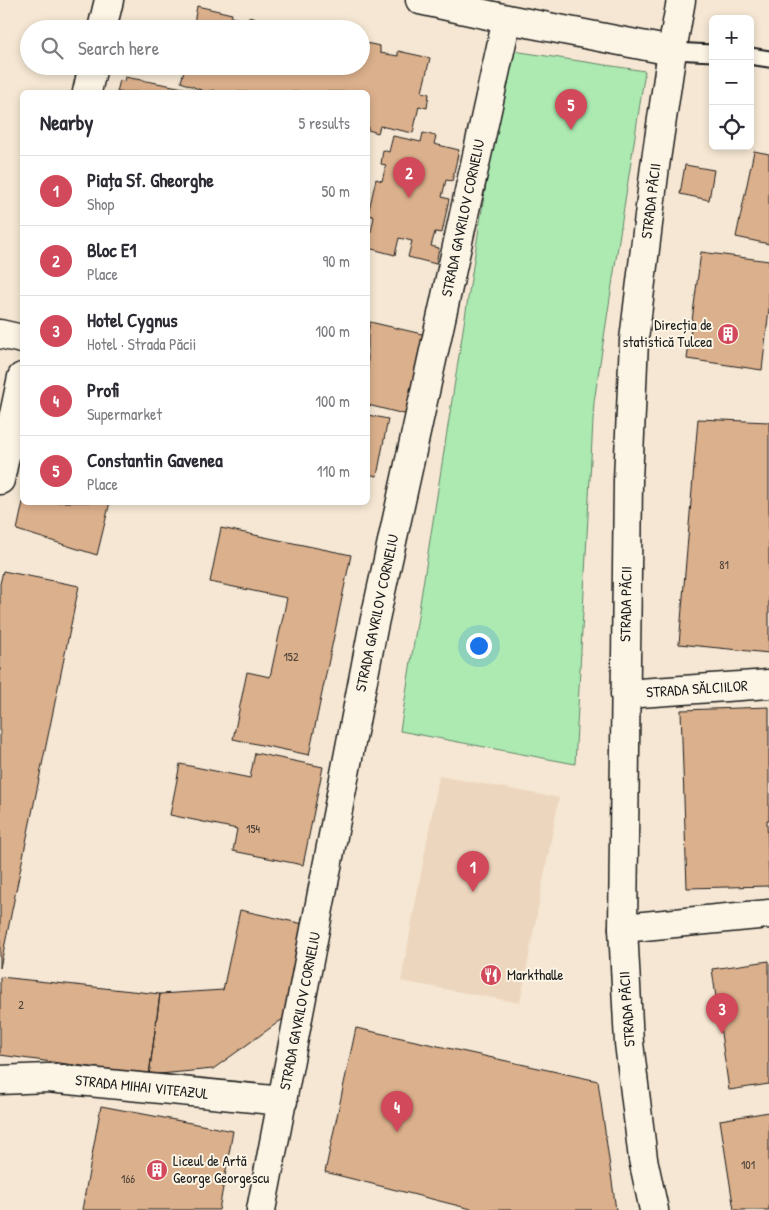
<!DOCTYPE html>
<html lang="en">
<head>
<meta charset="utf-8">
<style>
  :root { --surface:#fff; --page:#f2f2f3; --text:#2b2b33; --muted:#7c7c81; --line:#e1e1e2; --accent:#d1495b }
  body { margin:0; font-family:"Patrick Hand",sans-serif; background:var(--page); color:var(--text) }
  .controls { position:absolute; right:15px; top:15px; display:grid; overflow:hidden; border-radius:8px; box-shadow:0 2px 8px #0003 }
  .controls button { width:45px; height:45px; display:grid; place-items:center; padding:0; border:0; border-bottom:1px solid var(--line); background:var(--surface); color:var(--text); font:25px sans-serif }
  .you { position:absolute; left:478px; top:645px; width:18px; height:18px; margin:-12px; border:4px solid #fff; border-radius:50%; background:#1a73e8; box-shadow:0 0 0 8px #1a73e833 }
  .badge { display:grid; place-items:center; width:32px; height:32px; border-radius:50%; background:var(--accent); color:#fff; font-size:16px; font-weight:700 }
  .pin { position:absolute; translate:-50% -41px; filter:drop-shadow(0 1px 2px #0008) }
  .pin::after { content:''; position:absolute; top:26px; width:18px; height:15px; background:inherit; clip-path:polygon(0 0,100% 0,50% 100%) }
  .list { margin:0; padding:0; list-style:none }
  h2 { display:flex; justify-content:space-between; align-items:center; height:65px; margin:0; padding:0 20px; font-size:21px }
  h2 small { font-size:16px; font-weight:400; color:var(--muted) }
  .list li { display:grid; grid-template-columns:32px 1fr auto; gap:15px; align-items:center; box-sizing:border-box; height:70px; padding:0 20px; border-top:1px solid var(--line) }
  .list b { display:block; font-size:19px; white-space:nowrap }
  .list p { margin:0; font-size:16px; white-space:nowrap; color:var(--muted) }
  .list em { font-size:16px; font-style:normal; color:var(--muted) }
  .icon { flex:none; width:28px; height:28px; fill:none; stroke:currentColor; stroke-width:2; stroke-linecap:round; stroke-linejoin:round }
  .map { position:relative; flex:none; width:769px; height:1210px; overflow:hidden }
  .search { position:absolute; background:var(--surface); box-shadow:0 2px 8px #0003; left:20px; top:20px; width:350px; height:55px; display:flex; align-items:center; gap:12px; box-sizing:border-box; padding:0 18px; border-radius:28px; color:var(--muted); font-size:19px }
  .panel { position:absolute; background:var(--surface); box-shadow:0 2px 8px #0003; left:20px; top:90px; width:350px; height:415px; border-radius:8px }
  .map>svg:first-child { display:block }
</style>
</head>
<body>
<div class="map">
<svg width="769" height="1210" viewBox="0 0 769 1210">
  <rect width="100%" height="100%" fill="#f5e7d3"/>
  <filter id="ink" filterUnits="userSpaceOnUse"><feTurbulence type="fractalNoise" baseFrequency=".02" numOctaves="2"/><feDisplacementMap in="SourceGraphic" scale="10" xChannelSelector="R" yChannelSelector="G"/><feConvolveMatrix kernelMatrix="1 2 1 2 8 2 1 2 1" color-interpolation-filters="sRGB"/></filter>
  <g filter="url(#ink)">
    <path fill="#edd6be" d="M439,776L559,798L520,1003L401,981Z"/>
    <path fill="#aceab2" stroke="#648367" d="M507,50L645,71L594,402L575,764L400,731Z"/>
    <path fill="#dbb08c" stroke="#1c1c1c" d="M197,6L232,14L231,17L248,21V17L283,25V29H193Z
      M361,42L380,46V53L398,56V51L430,58L422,92L429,94L427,108L419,106L413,133L380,126L378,133L368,130V92H214V90L206,92L181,82L185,66H361Z
      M125,77L205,92H117L120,80L124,82Z
      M423,133L436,136L434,144L459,150L452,181L446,180L442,197L449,199L442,233L435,232L431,246L439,248L436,264L408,257L412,241L399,238L395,255L368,248V231L371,232L374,217L368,214L376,179L382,181L386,165L381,164L383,150L389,152L393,136L421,142Z
      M754,151L769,154V244L736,237Z
      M685,165L714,170L709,200L680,194Z
      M701,252L769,261V309L762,370L687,359Z
      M370,322L435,337L416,417L368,405V333Z
      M368,415L388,419L377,476L368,474Z
      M698,419L769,422V653L679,644Z
      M23,502H110L97,555L17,530Z
      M221,528L351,555L309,755L233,739L247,672L270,677L287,598L210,582Z
      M3,571L79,586L0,968V584Z
      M769,707V820H767L769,886L687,888L681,710Z
      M255,753L323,767L303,865L233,851L237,829L170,815L180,764L250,778Z
      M240,910L308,925L287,1016L213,1069L149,1075L160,994L223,990Z
      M769,961V1084L729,1090L712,969Z
      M0,977L160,994L149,1075L0,1055Z
      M356,1028L598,1081L616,1210H475L325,1172Z
      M101,1106L233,1131L219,1210H82Z
      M769,1112V1210H734L720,1120Z"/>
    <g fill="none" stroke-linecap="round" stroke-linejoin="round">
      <g stroke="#1c1c1c" stroke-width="19">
        <path id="service" d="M672,51L713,53
          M750,56L769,59"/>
      </g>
      <g stroke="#1c1c1c" stroke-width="31">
        <path id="minor" d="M420,0L507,19L672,51
          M102,29L109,0
          M87,92L93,66
          M0,334L22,339
          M0,480L22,377
          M625,694L769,684
          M623,928L769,914
          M0,1080L48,1078L283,1101
          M261,1210L373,628L507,19"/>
      </g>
      <g stroke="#1c1c1c" stroke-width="31">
        <path id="tertiary" d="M654,1210L643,1159L629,1043L623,928L628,480L634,340L655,166L672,51L681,0"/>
      </g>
      <use href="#service" stroke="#fcf5e5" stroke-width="15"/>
      <use href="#minor" stroke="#fcf5e5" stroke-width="28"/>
      <use href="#tertiary" stroke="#fcf5e5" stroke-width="28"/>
    </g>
  </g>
  <defs>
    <g id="building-disc" transform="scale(1.125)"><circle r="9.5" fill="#d1495b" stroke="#fcf5e5"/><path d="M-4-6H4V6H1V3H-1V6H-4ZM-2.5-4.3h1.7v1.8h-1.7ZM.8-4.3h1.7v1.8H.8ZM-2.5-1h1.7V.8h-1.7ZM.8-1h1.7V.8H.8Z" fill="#fff"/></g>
    <g id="restaurant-disc" transform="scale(1.125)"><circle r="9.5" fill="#d1495b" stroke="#fcf5e5"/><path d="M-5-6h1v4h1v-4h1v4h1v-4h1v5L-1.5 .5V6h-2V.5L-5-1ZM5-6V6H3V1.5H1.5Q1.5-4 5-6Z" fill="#fff"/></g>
  </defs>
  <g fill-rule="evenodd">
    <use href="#building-disc" x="728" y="334"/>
    <use href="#restaurant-disc" x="491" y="975"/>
    <use href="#building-disc" x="157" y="1170"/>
  </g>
  <g text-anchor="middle" stroke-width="4" stroke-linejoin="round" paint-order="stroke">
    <g font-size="12" fill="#4c4138">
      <text x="724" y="569">81</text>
      <text x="291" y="661">152</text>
      <text x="253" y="833">154</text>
      <text x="21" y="1009">2</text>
      <text x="748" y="1169">101</text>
      <text x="128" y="1183">166</text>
    </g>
    <g font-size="15" fill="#1c1c1c" stroke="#fcf5e5">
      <text transform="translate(651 201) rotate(-83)" y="5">STRADA PĂCII</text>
      <text transform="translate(463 218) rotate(-78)" y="5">STRADA GAVRILOV CORNELIU</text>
      <text transform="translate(626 604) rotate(-89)" y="5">STRADA PĂCII</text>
      <text transform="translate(377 613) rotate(-78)" y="5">STRADA GAVRILOV CORNELIU</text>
      <text transform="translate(697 689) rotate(-4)" y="5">STRADA SĂLCIILOR</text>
      <text transform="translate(627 1009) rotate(-94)" y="5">STRADA PĂCII</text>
      <text transform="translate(300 1011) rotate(-79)" y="5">STRADA GAVRILOV CORNELIU</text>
      <text transform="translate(142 1087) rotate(6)" y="5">STRADA MIHAI VITEAZUL</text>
    </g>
    <g font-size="15" fill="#1c1c1c" stroke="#fcf5e5" text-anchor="start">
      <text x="712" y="330" text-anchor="end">Direcția de<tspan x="712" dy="17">statistică Tulcea</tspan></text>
      <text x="507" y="980">Markthalle</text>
      <text x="173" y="1166">Liceul de Artă<tspan x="173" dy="17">George Georgescu</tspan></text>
    </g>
  </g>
</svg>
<div class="controls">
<button>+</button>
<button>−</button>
<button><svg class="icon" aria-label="locate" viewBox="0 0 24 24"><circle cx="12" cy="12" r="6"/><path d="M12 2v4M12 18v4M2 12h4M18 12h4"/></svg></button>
</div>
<div class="you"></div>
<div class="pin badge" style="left:473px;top:892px">1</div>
<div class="pin badge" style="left:409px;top:198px">2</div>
<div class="pin badge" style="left:722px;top:1034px">3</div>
<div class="pin badge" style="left:397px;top:1132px">4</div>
<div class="pin badge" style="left:571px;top:130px">5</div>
<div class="search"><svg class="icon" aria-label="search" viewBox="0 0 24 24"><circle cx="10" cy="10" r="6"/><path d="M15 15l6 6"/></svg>Search here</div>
<section class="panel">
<h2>Nearby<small>5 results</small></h2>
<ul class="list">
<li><span class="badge">1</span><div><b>Piața Sf. Gheorghe</b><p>Shop</p></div><em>50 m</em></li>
<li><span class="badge">2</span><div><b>Bloc E1</b><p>Place</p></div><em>90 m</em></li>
<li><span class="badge">3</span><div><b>Hotel Cygnus</b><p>Hotel · Strada Păcii</p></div><em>100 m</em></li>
<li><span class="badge">4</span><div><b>Profi</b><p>Supermarket</p></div><em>100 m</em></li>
<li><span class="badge">5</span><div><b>Constantin Gavenea</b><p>Place</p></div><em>110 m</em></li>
</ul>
</section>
</div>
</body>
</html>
